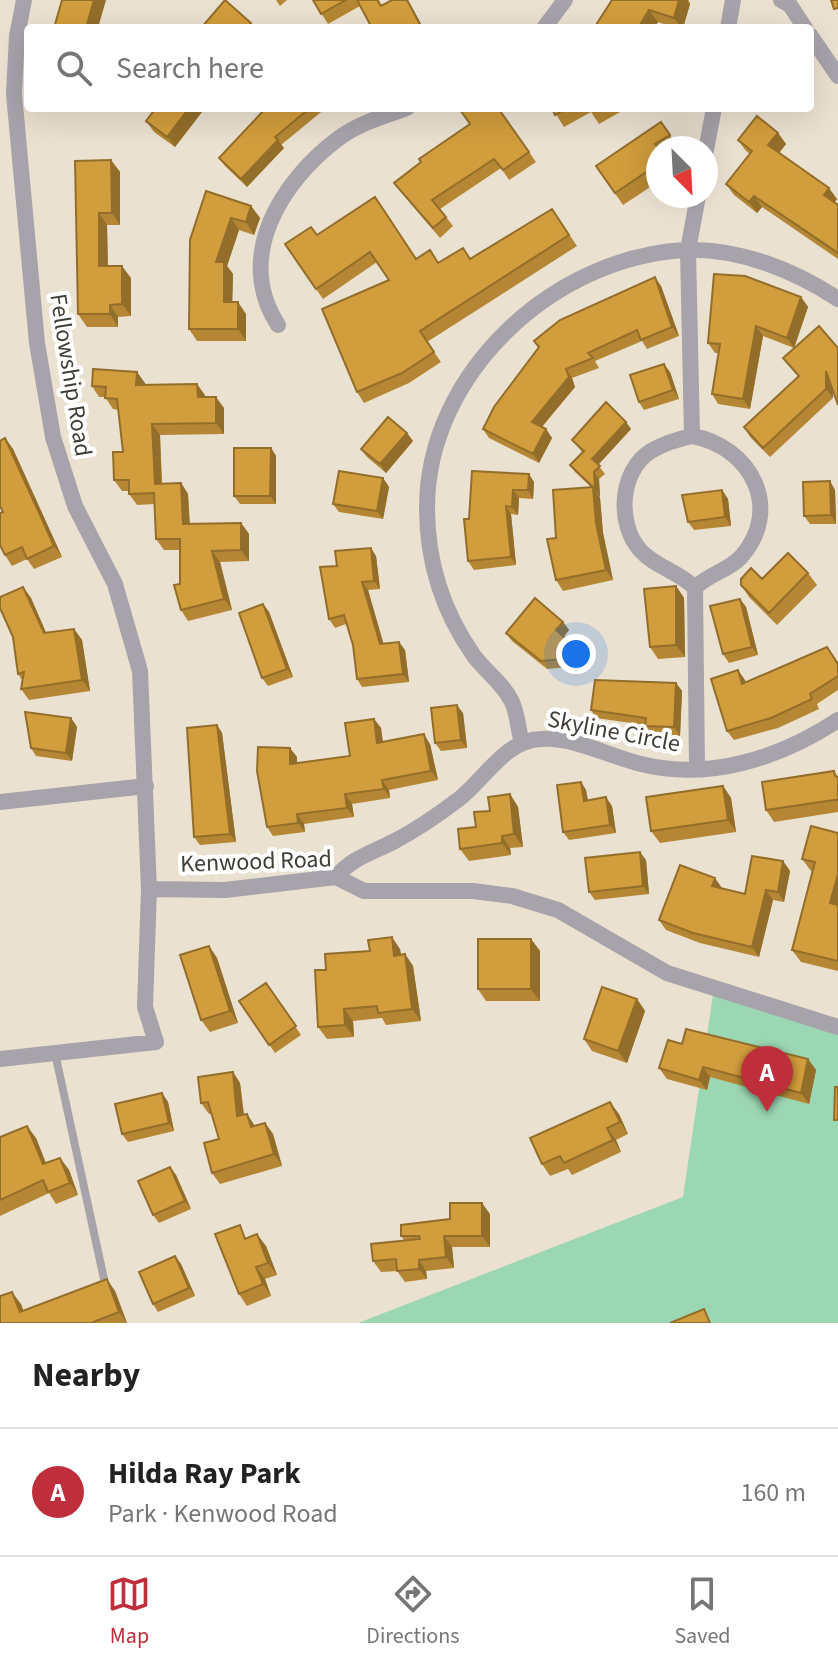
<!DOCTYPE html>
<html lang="en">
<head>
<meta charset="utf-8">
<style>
  :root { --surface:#fff; --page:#f6f6f6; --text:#222; --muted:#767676; --line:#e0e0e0; --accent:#be2e3b }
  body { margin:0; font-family:"Source Sans 3",sans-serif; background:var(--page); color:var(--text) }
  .compass { position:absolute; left:646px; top:136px; width:72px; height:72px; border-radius:50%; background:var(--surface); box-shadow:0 8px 32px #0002; rotate:156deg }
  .you { position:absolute; left:576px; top:654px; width:28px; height:28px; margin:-20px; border:6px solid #fff; border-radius:50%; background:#1a73e8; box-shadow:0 0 0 12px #1a73e833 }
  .badge { display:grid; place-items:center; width:52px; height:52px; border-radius:50%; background:var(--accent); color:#fff; font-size:26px; font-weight:700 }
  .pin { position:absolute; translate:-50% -66px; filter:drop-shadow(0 2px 4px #0008) }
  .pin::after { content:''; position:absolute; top:42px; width:28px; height:24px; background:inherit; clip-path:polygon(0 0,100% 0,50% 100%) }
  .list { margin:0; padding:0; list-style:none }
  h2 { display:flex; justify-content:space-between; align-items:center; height:104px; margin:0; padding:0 32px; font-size:34px }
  h2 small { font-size:26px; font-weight:400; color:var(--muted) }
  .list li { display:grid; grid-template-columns:52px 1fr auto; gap:24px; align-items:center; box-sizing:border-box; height:128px; padding:0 32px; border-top:2px solid var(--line) }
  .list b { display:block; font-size:30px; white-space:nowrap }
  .list p { margin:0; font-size:26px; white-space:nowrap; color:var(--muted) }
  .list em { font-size:26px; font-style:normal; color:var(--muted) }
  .icon { flex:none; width:44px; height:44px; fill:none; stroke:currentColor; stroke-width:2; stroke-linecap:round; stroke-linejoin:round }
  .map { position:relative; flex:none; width:838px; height:1323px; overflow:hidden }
  .search { position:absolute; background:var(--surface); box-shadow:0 8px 32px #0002; left:24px; right:24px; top:24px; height:88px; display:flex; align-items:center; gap:20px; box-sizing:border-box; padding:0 28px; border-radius:8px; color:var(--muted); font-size:30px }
  .sheet { height:232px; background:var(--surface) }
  nav { display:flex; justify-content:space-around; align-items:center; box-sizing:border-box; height:112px; border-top:2px solid var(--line); background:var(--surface); font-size:22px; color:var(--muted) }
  nav a { display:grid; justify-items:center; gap:4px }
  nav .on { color:var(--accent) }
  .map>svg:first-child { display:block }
</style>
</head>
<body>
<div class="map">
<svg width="838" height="1323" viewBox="0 0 838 1323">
  <rect width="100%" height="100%" fill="#ebe1d1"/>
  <path fill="#9cd7b3" d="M714,988L838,1027V1323H358L683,1197Z"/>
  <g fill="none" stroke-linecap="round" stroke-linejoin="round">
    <path stroke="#a7a3aa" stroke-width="8" d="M55,1053L104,1279"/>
    <path stroke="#a7a3aa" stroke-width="16" d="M781,0L790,5L805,28
      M544,28L565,0
      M728,28L733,0
      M810,35L838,76
      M706,150L714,108
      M278,325C234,257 281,181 339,138C360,123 384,116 407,108
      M692,436C678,439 663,444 651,451C619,471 617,524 640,550C656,568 679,571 695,588
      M522,743C518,730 518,715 512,702C504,684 486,672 474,656C443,612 427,562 427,508C427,373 554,257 685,250C739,248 794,270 838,299
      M697,769L695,588C708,574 728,571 741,557C784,508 750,446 692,436L688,250L698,196
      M0,802L146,786
      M336,877C352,858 371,853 393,842C416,830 438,815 459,799C485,779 505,740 541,739C574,737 609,756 641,764C709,781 781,758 838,720
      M149,889L225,890L336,877L364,891H473L512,896L558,910L667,973L838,1027
      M0,1059L156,1042L145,1007L149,889L140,671L115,584L75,506L53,437L37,343L14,94L17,36L24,0"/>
  </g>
  <path fill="#b58734" d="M276,0H287L280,6Z
    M313,0H379L382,6L392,0H408L423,28H372L360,6L328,24Z
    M612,0H688L690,4L683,28H676L658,22L654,28H594Z
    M156,108H205L175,147L154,132L146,121Z
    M266,108H326L281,145L284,148L247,187L225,166L219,158Z
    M498,108L536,162L509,180L501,168L440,209L453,226L440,238L401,192L394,183Z
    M552,108H617L620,112L599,124L591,112L564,127Z
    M661,122L678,147L658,148V182L623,205L596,166Z
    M778,133L786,144L779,153L837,199L834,203L838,205V259L762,207L757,213L734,195L726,184L750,154L746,151L738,140Z
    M111,160L120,172V225H107L108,266L131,278V316L118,317V327H87L78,314L75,161Z
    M251,206L260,218L254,235L239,230L227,266L233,274L232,302L246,314V341H197L189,329L190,240Z
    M552,209L577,246L427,342L441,362L409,383L364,403L357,392L389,280L377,262L323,299L285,244L317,235L439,263L463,248L470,259Z
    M661,286L679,336L647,349L642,341L595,361L599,368L572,378L575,387L542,427L546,429L552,438L539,463L489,438L483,429L539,348L534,341Z
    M801,297L808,307L794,348L763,336L750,409L718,404L712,394L718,353H715L708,343Z
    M783,358L832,390L833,398L770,457L750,437L744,427L798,376Z
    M670,372L679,399L644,410L639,402Z
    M145,383V385L205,395V397L224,408V434L160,435L162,483H181L188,494L190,524L241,523L249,534V561L220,562L232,610L188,621L181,610L180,550H164L156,539L154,504L137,505L129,494V491H122L114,480L123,452L119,410L113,409L105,397H99L92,386Z
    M626,422L631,429L598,465L605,474L599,479L600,497L598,495L600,498L603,533L613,580L563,591L556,580V538L591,487L575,472L570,465L582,452L572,440Z
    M407,433L413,441L386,473L367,457L361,449Z
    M5,438L13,449L62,557L34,569L27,559L12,566L5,555L3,512Z
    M271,448L276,456V504H240L234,496Z
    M472,471L534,482L533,499L519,498L518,515L511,514L516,565L474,570L468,561L469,519Z
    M383,478L389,487L383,519L339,512L333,504Z
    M722,490L728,499L731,526L694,530L688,522Z
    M835,490L836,524H810L804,516Z
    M376,556L380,589L368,590L383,644L405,650L409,682L362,687L357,679L353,645L346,624L335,628L329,619L337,566Z
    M808,573L817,585L777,625L749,597L741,585L762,579Z
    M676,586L684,598L685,657L658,659L650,647Z
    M23,587L31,598L46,633L74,629L82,640L90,691L29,700L21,689L22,680L18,674Z
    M740,599L746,607L758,655L729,663L723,654Z
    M263,604L269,612L293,677L268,686L262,678Z
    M563,622L569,630L563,637L586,657L591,665L547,669L512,641L506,633Z
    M827,647L838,662V690L817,704L819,709L778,728L734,740L727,731L745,680L746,683Z
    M676,683L682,691L680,736L651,734L645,725L596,718L591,710Z
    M463,713L467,748L441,751L435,743Z
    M71,718L77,727L72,761L36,756L31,748Z
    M374,719L381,728L383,742L430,744L438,780L389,790L390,798L352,804L354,817L304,824L305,832L273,836L267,827L297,757V763L350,756Z
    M217,725L222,733L236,842L200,845L194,837Z
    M834,771L838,777V812L774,822L766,810Z
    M581,782L586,790L588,800L612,806L616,833L569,840L563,832Z
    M723,786L731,798L736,832L660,843L651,831Z
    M510,794L518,807L523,847L510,848L511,855L469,861L460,849L476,827L490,811Z
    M838,833V971L801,962L792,950L812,871H811L802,859Z
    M646,860L649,894L595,900L589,892Z
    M783,861L790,871L784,902L773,900L759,957L700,943L666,930L659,920L722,888L745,894Z
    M531,939L540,951V1001H486L478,989Z
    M209,946L217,958L238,1023L210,1032L201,1020Z
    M400,949L401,955L405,954L413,966L421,1021L386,1025L382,1018L353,1021L354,1037L327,1039L318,1027L326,970Z
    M266,983L301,1035L275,1053L239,1001Z
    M637,999L645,1011L627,1063L592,1051L584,1039Z
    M682,1044L808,1059L816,1070L809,1104L710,1077L707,1090L667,1079L659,1068Z
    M233,1072L240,1083L244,1114H247L255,1126L265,1123L273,1134L282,1166L220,1184L212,1173L219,1139L212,1113L209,1114L201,1103Z
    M162,1093L168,1102L174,1131L128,1142L122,1134Z
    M619,1114L628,1134L616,1140L621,1152L572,1175L568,1169L550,1176L542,1164Z
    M0,1137L36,1138L46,1163L60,1158L69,1170L78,1195L56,1204L49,1193L0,1216Z
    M170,1167L176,1175L191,1209L159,1223L153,1215Z
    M490,1214V1247H452L454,1268L426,1271L427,1279L405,1282L397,1271L381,1272L373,1261L404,1240L401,1236Z
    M248,1237L266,1246L277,1275L265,1279L271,1296L247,1306L239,1294Z
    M175,1256L181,1264L195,1296L158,1312L153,1304Z
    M115,1291L127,1323H0L21,1304L23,1311Z"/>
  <path fill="#936e2a" d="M94,0H106L98,28H86Z
    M407,0L410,4L423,28H422Z
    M679,0H688L690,4L683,28H681L674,18Z
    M649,10L658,22L654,28H638Z
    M189,108H205L175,147L167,137Z
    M778,133L786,144L776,157L768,145Z
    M278,140L284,148L247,187L241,179Z
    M111,160L120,172V225L112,213Z
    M829,188L837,199L832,206L824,195Z
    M754,196L762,207L757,213L749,202Z
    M251,206L260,218L254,235L246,222Z
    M99,213L107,225L108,278L99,266Z
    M231,218L239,230L227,266L233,274L232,314L224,302L216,262Z
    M122,266L131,278V316L122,304Z
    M655,277L661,286L679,336L672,327Z
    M801,297L808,307L794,348L787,338Z
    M238,302L246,314V341L238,329Z
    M110,305L118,317V327L110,314Z
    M756,326L763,336L750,409L743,399Z
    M664,364L670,372L679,399L673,390Z
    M566,369L572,378L575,387L538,431L532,422Z
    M826,371L832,380L833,398L826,389Z
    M137,372L145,383L144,396L136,385Z
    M197,384L205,395V408L198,397Z
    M216,397L224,408V434L216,423Z
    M626,422L631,429L597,466L592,459Z
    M152,424L160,435L162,495L155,484Z
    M546,429L552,438L539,463L533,454Z
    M407,433L413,441L386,473L380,464Z
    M5,438L13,449L62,557L54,546Z
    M271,448L276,456V504L270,496Z
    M594,472L599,479L600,497L595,489Z
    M529,474L534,482L533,499L528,490Z
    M383,478L389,487L383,519L377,511Z
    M830,481L835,490L836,524L831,515Z
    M181,483L188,494L190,535L183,524Z
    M593,487L600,498L603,533L613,580L606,570L596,523Z
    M513,490L519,498L518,515L512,507Z
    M722,490L728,499L731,526L725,517Z
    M506,506L511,514L516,565L511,557Z
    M241,523L249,534V561L241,550Z
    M371,548L376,556L380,589L374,581Z
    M212,551L220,562L232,610L224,599Z
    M362,582L368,590L386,652L380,644Z
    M676,586L684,598L685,657L676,645Z
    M23,587L31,598L51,644L44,633Z
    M740,599L746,607L758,655L752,647Z
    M263,604L269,612L293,677L287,669Z
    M563,622L569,630L562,639L556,630Z
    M74,629L82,640L90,691L82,680Z
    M399,642L405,650L409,682L403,674Z
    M738,670L745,680L749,694L742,684Z
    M676,683L682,691L680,736L674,727Z
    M457,705L463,713L467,748L461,740Z
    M71,718L77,727L72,761L66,753Z
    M374,719L381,728L384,753L377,743Z
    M217,725L222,733L236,842L230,834Z
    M424,734L430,744L438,780L431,771Z
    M290,748L297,757L296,773L290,764Z
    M382,780L389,790L390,798L384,789Z
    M581,782L586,790L589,809L584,801Z
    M723,786L731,798L736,832L728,820Z
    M345,794L352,804L354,817L347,808Z
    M510,794L518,807L523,847L514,834Z
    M606,797L612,806L616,833L610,825Z
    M297,814L304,824L305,832L298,823Z
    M502,836L510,848L511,855L502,843Z
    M640,852L646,860L649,894L643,886Z
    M783,861L790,871L784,902L778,892Z
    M838,874V914L830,903Z
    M715,878L722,888L712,886Z
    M766,890L773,900L759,957L752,947Z
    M392,937L400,949L403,968L394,956Z
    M531,939L540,951V1001L531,989Z
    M209,946L217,958L238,1023L230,1011Z
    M405,954L413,966L421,1021L412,1009Z
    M637,999L645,1011L627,1063L618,1051Z
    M344,1009L353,1021L354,1037L345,1025Z
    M808,1059L816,1070L809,1104L801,1093Z
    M703,1067L710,1077L707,1090L699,1080Z
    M233,1072L240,1083L245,1127L237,1116Z
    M162,1093L168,1102L174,1131L169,1123Z
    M610,1102L619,1114L628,1134L620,1122Z
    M247,1114L254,1125L258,1138L251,1127Z
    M265,1123L273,1134L282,1166L274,1154Z
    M27,1126L36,1138L51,1177L43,1164Z
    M607,1128L616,1140L621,1152L613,1140Z
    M60,1158L69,1170L78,1195L70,1183Z
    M170,1167L176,1175L191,1209L185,1201Z
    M482,1203L490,1214V1247L482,1236Z
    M257,1234L266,1246L277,1275L268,1263Z
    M444,1236L452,1247L454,1268L446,1257Z
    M175,1256L181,1264L195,1296L189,1288Z
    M419,1260L426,1271L427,1279L419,1269Z
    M256,1267L265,1279L271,1296L263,1284Z
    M107,1279L115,1291L127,1323L119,1312Z
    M12,1292L21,1304L28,1323L20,1312Z"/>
  <path fill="#d29d3c" stroke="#936e2a" stroke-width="2" d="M62,0H94L86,28H54Z
    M225,0L251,23L246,28H201Z
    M313,0H346L321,14Z
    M357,0H377L381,6L392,0H407L422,28H372Z
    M612,0H679L674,18L649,10L638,28H594Z
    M831,0H838V8L834,9Z
    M156,108H189L167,137L146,121Z
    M266,108H310L275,137L278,140L241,179L219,158Z
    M466,108H498L529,152L503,170L494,159L432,200L446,217L433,228L394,183L421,162L419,159L470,124L461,111Z
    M552,108H567L555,115Z
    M757,116L778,133L768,145L829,188L824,195L838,205V253L754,196L749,202L726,184L752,151L738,140Z
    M661,122L670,135L655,144L658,148V164L615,193L596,166Z
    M111,160L112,213H99V266H122V304L110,305V314H78L75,161Z
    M206,191L251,206L246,222L231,218L216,262H224V302H238V329H189L190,240Z
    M375,197L416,259L430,250L438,263L463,248L470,259L552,209L569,235L420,331L434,352L402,373L357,392L322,309L389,280L370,252L316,289L285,244L311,227L317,235Z
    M714,274L745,276L801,297L787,338L756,326L743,399L712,394L720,344L708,343Z
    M655,277L672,327L641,340L637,330L588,353L593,358L566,369L569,377L532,422L546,429L533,454L483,429L494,407L539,347L534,341L560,320Z
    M819,326L838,348V405L826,371V389L763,448L744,427L799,376L783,358Z
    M664,364L673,390L639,402L630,375Z
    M93,369L137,372L136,385L197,384L198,397H216V423L152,424L155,484L181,483L183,524L241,523V550L212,551L224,599L181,610L174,585L180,584V539H156L154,493L129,494V480H114L113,452H123L117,399L105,398L106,387L92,386Z
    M606,402L626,422L592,459L600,466L594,472L595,489L570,465L584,451L572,440Z
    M388,417L407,433L380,464L361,449Z
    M5,438L54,546L27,559L22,547L5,555L0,545V513L3,512L0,506V441Z
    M234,448H271L270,496H234Z
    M339,471L383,478L377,511L333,504Z
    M472,471L529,474L528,490H513L512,507L506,506L511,557L468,561L464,519H469Z
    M830,481L831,515L804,516L803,482Z
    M593,487L596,523L606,570L556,580L547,539L556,538L553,490Z
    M722,490L725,517L688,522L682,495Z
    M371,548L374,581L362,582L380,644L399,642L403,674L357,679L353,645L344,615L329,619L320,567L337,566L335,551Z
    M788,553L808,573L769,613L741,585V579L751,568L762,579Z
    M676,586V645L650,647L644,589Z
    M23,587L44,633L74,629L82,680L21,689L24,672L18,674L13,637L0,608V597Z
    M535,598L563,622L556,630L586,657L541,661L506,633Z
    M740,599L752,647L723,654L710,606Z
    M263,604L287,669L262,678L239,613Z
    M827,647L838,664V676L810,694L812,699L771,718L727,731L711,679L738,670L742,684Z
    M595,680L676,683L674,727L645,726L646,718L591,710Z
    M457,705L461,740L435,743L431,708Z
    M25,712L71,718L66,753L31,748Z
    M374,719L377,743L424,734L431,771L382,780L384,789L345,794L347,808L297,814L298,823L267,827L257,771L258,747L290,748V764L350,756L345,723Z
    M217,725L230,834L194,837L187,728Z
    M834,771L835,776L838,777V800H834L766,810L762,782Z
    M581,782L584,801L606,797L610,825L563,832L557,785Z
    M723,786L728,820L651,831L646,797Z
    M510,794L514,834L502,836V843L460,849L458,829L476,827L474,812L490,811L488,797Z
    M811,826L838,833V874L830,903L838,905V961L792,950L815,862L802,859Z
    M640,852L643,886L589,892L585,858Z
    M752,856L783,861L778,892L766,890L752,947L693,933L659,920L680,865L715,878L712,886L745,894Z
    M392,937L394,956L405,954L412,1009L378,1013L377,1006L344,1009L345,1025L318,1027L315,970H326L325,954L370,951L368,940Z
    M478,939H531V989H478Z
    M209,946L230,1011L201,1020L180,955Z
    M266,983L296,1026L269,1045L239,1001Z
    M602,987L637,999L618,1051L584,1039Z
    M686,1029L808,1059L801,1093L703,1067L699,1080L659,1068L668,1040L682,1044Z
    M233,1072L237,1116L247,1114L251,1127L265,1123L274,1154L212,1173L204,1143L219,1139L208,1102L201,1103L198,1077Z
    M835,1087H838V1120H834Z
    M162,1093L169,1123L122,1134L115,1104Z
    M610,1102L620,1122L607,1128L613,1140L564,1163L560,1156L542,1164L530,1138Z
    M27,1126L43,1164L60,1158L70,1183L48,1192L43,1180L0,1200V1137Z
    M170,1167L185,1201L153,1215L138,1181Z
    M450,1203H482V1236H444L446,1257L419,1260V1269L397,1271L396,1259L373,1261L371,1244L420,1239L419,1236H401V1225L450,1219Z
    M240,1225L245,1239L257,1234L268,1263L256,1267L263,1284L239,1294L215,1234Z
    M175,1256L189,1288L153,1304L139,1272Z
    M107,1279L119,1312L91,1323H0V1296L12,1292L20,1312Z
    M704,1309L710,1323H670Z"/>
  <g text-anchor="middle" stroke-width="8" stroke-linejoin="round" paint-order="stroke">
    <g font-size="24" fill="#403c36" stroke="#fff">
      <text transform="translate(71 375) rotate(81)" y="8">Fellowship Road</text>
      <text transform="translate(614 731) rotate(11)" y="8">Skyline Circle</text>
      <text transform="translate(256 861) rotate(-2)" y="8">Kenwood Road</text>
    </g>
  </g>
</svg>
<svg class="compass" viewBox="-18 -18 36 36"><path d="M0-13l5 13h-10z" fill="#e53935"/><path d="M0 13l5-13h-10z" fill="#767676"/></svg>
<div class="you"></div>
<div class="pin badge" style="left:767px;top:1112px">A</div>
<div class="search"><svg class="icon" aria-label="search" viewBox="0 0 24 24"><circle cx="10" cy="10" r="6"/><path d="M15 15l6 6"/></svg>Search here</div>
</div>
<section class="sheet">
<h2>Nearby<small></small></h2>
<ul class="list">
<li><span class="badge">A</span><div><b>Hilda Ray Park</b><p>Park · Kenwood Road</p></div><em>160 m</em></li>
</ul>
</section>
<nav>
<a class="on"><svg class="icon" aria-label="map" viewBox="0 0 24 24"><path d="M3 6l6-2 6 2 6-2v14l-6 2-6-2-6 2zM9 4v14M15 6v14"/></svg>Map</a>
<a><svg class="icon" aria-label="directions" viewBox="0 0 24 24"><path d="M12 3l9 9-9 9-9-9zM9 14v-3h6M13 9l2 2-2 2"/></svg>Directions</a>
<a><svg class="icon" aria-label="saved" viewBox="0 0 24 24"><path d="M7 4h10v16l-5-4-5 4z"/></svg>Saved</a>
</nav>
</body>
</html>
